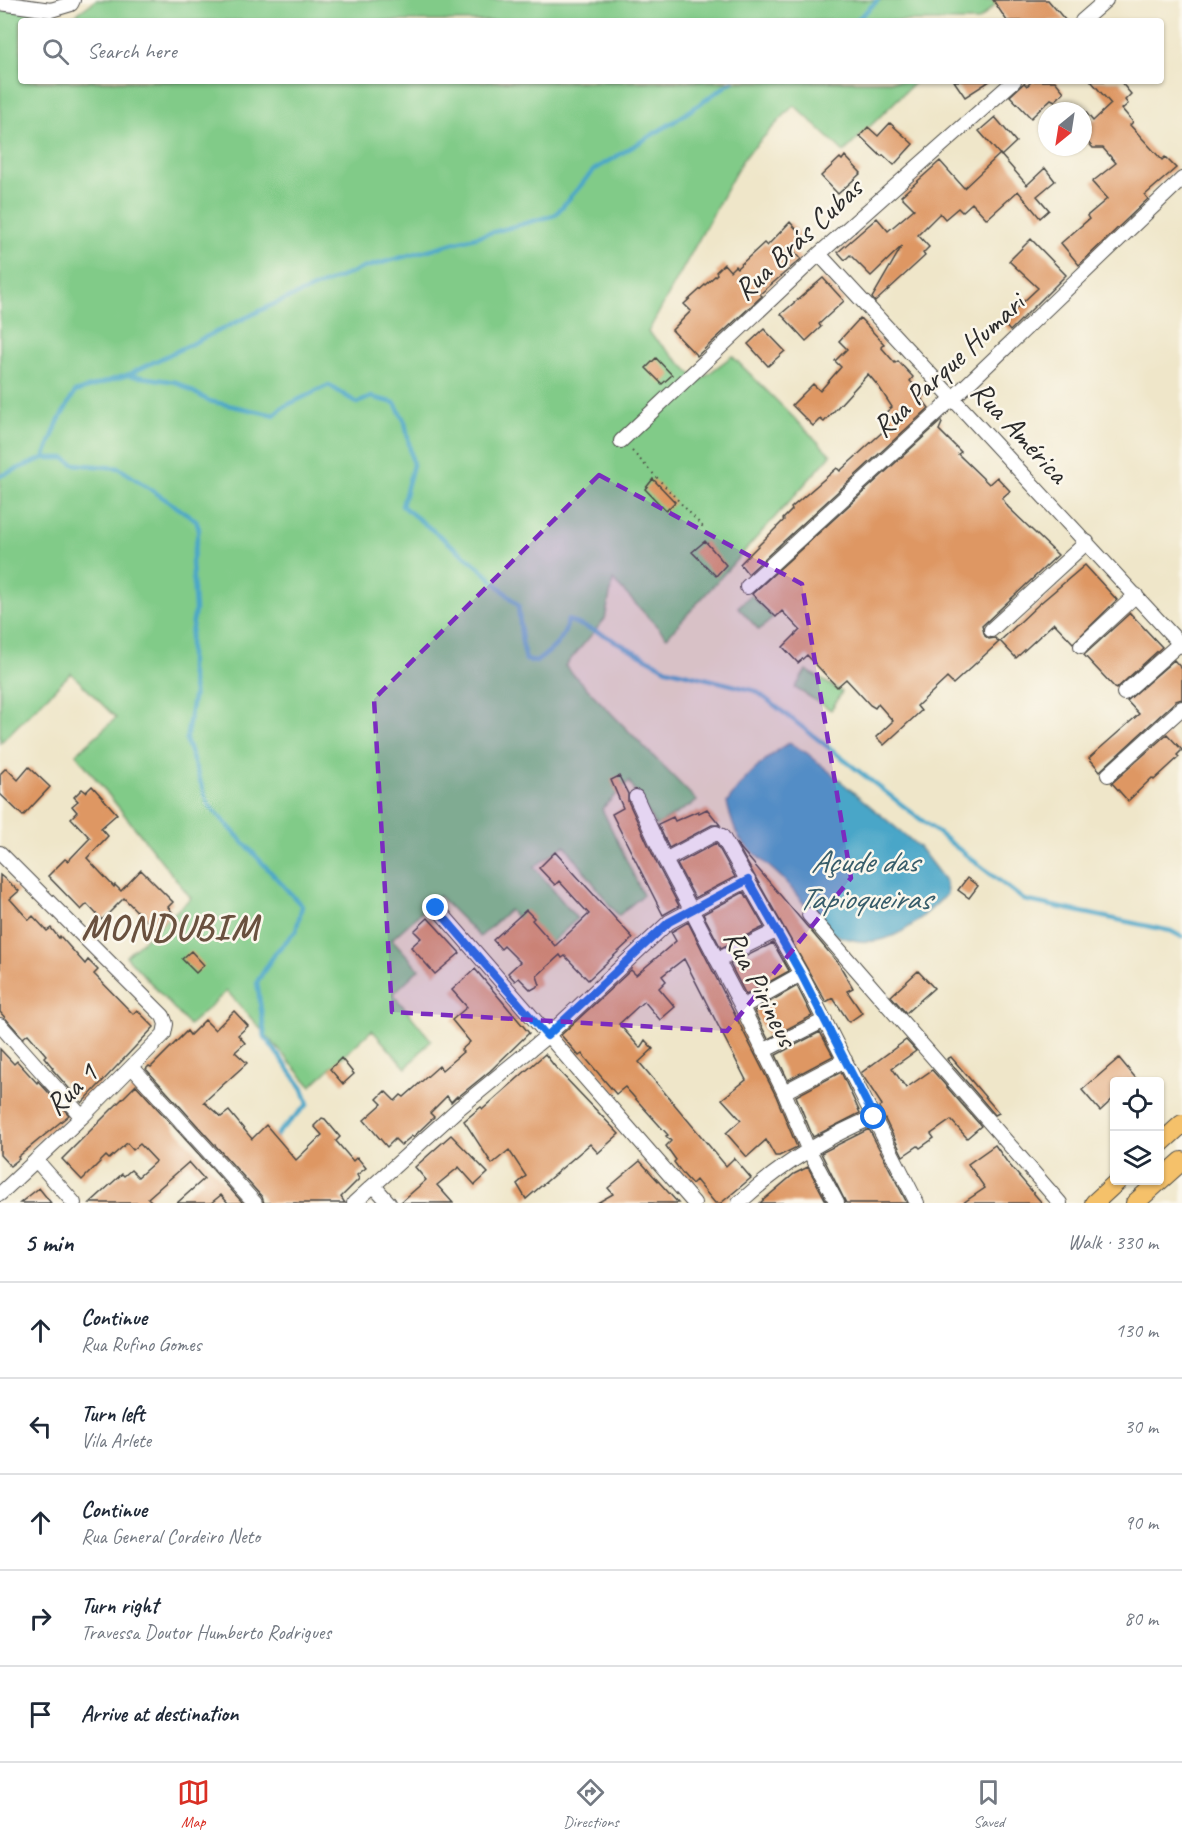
<!DOCTYPE html>
<html lang="en">
<head>
<meta charset="utf-8">
<style>
  :root { --surface:#fff; --page:#f2f2f3; --text:#1f2937; --muted:#747a83; --line:#e0e1e3; --accent:#d93025 }
  body { margin:0; font-family:Caveat,sans-serif; background:var(--page); color:var(--text) }
  .controls { position:absolute; right:18px; bottom:18px; display:grid; overflow:hidden; border-radius:6px; box-shadow:0 2px 4px #0004 }
  .controls button { width:54px; height:54px; display:grid; place-items:center; padding:0; border:0; border-bottom:2px solid var(--line); background:var(--surface); color:var(--text); font:30px sans-serif }
  .compass { position:absolute; left:1038px; top:102px; width:54px; height:54px; border-radius:50%; background:var(--surface); box-shadow:0 2px 4px #0004; rotate:210deg }
  .stop { position:absolute; width:18px; height:18px; margin:-14px; border:4px solid #1a73e8; border-radius:50%; background:#fff }
  .stop.end { background:#1a73e8; border-color:#fff; box-shadow:0 2px 6px #0008 }
  .list { margin:0; padding:0; list-style:none }
  h2 { display:flex; justify-content:space-between; align-items:center; height:78px; margin:0; padding:0 24px; font-size:26px }
  h2 small { font-size:20px; font-weight:400; color:var(--muted) }
  .list li { display:grid; grid-template-columns:39px 1fr auto; gap:18px; align-items:center; box-sizing:border-box; height:96px; padding:0 24px; border-top:2px solid var(--line) }
  .list b { display:block; font-size:22px; white-space:nowrap }
  .list p { margin:0; font-size:20px; white-space:nowrap; color:var(--muted) }
  .list em { font-size:20px; font-style:normal; color:var(--muted) }
  .icon { flex:none; width:33px; height:33px; fill:none; stroke:currentColor; stroke-width:2; stroke-linecap:round; stroke-linejoin:round }
  .map { position:relative; flex:none; width:1182px; height:1203px; overflow:hidden }
  .search { position:absolute; background:var(--surface); box-shadow:0 2px 4px #0004; left:18px; right:18px; top:18px; height:66px; display:flex; align-items:center; gap:15px; box-sizing:border-box; padding:0 21px; border-radius:6px; color:var(--muted); font-size:22px }
  .sheet { height:558px; background:var(--surface) }
  nav { display:flex; justify-content:space-around; align-items:center; box-sizing:border-box; height:84px; border-top:2px solid var(--line); background:var(--surface); font-size:16px; color:var(--muted) }
  nav a { display:grid; justify-items:center; gap:3px }
  nav .on { color:var(--accent) }
  .map>svg:first-child { display:block }
</style>
</head>
<body>
<div class="map">
<svg width="1182" height="1203" viewBox="0 0 1182 1203">
  <rect width="100%" height="100%" fill="#fbf7ec"/>
  <filter id="ink" filterUnits="userSpaceOnUse"><feTurbulence type="fractalNoise" baseFrequency=".0167" numOctaves="2"/><feDisplacementMap in="SourceGraphic" scale="12" xChannelSelector="R" yChannelSelector="G"/><feConvolveMatrix kernelMatrix="1 2 1 2 8 2 1 2 1" color-interpolation-filters="sRGB"/></filter>
  <filter id="wash" filterUnits="userSpaceOnUse"><feTurbulence type="fractalNoise" baseFrequency=".008" numOctaves="4" result="noise"/><feDisplacementMap in="SourceGraphic" scale="24" xChannelSelector="R" yChannelSelector="G"/><feGaussianBlur stdDeviation="1.35" result="paint"/><feColorMatrix in="noise" values="0 0 0 0 0 0 0 0 0 0 0 0 0 0 0 0 0 1.4 0 .05"/><feComposite in="paint" operator="in"/></filter>
  <g filter="url(#wash)">
    <rect width="100%" height="100%" fill="#efe6c9"/>
    <path fill="#81cb88" stroke="#567b5a" stroke-width="1.5" d="M96,0L229,2L239,0H1000L978,21H21V81H916L844,152L794,105L743,159L648,332L699,381L732,356L831,455L667,637L613,580L605,619L565,666L697,801L656,826L629,781L602,809L643,895L618,916L565,845L534,867L577,919L547,946L509,910L480,937L439,896L392,939L419,969L393,994L431,1040L406,1068L372,1030L311,1086L227,991L189,1025L126,956L191,898L76,754L116,718L71,673L0,743V8L71,18Z
      M751,595L773,618L759,630L738,607Z
      M806,670L842,692L831,710L795,688Z"/>
    <path fill="#4aa6c8" stroke="#3a687a" stroke-width="1.5" d="M789,743L807,753L919,847L946,882L947,894C921,919 892,949 853,940C841,938 830,934 821,924C808,910 796,893 783,879C771,867 747,849 739,838C733,828 730,815 727,803C743,778 764,759 789,743Z"/>
    <g fill="none" stroke-linecap="round" stroke-linejoin="round">
      <path stroke="#4aa6c8" stroke-width="4.5" d="M856,21L878,0
        M127,375L176,382L209,401L274,415L283,407L329,385L357,403L371,397L395,403L405,422L413,465L402,506L479,567L518,605L522,642L526,660L536,662C552,650 565,640 568,620L602,634L667,669L756,691L1024,900L1171,931L1182,937
        M44,458H64L74,464L119,468L196,520L199,529L192,562L195,610L190,639V670L194,692L186,740L208,804L302,906L296,931L276,952L257,982L265,1037L303,1089L308,1104L278,1133L274,1140
        M0,476L44,458L58,422L75,392L127,375L274,304L363,268L555,215L594,170L675,121L733,81"/>
    </g>
    <g id="blocks">
      <path fill="#de9763" d="M993,0H1048L1066,21H1007Z
        M954,81H990L965,97Z
        M1032,81H1055L1064,92L1055,101L1051,99L1031,118L1010,96L1024,83L1027,86Z
        M1091,81H1120L1131,94L1125,100L1128,104L1122,109L1133,122L1130,125L1162,160L1165,157L1176,168L1145,195L1148,199L1079,265L1061,243L1089,219L1087,216L1107,199L1092,182L1116,163L1103,148H1093L1083,137V109L1093,121L1111,104Z
        M995,117L1016,142L1001,156L979,131Z
        M890,123L913,144L894,165L883,155L881,156L860,136L868,127L878,136Z
        M1000,154L1027,185L1045,168L1055,181L1037,196L1049,210L1040,218L1018,191L987,219L972,203L962,212L958,208L945,219L940,213L918,235L929,247L923,253L925,256L875,302L872,298L902,246L871,276L850,255L845,260L838,252L877,218L888,231L914,209L901,196L940,161L964,188Z
        M845,156L861,173L838,194L821,176L840,158L842,160Z
        M790,222L804,238L792,249L801,259L760,294L762,296L697,356L672,330L691,311L684,304L717,274L716,272L724,264L730,271L735,266L737,268L764,243L767,246Z
        M1031,239L1066,275L1010,331L1002,322L1038,288L1009,261Z
        M823,278L844,301L819,324L821,327L806,341L781,314Z
        M860,318L884,344L881,347L895,363L898,361L913,377L910,381L924,395L921,398L929,408L748,574L740,564L784,520L783,519L792,510L791,508L837,468L840,471L889,426L882,416L892,407L879,387L868,374L824,422L820,419L813,426L792,405L813,384L820,391L841,367L835,361L847,349L839,341Z
        M764,329L785,351L768,366L748,344Z
        M656,358L672,375L662,384L646,368Z
        M941,421L942,423L939,430L961,452L958,454L989,484L997,477L1010,491L1002,498L1008,507L1058,555L982,626L985,636L989,639L995,638L999,642L953,684L947,678L945,680L917,706L921,711L884,745L876,737L893,721L878,704L875,708L870,705L846,679L837,687L807,655L798,663L783,647L800,630L782,611L776,617L752,594Z
        M653,479L675,502L666,511L645,489Z
        M705,541L726,565L716,576L692,552Z
        M1085,565L1117,600L1073,643L1054,623L1016,658L1000,641L1038,605Z
        M1130,613L1162,647L1116,689L1084,655Z
        M1174,660L1182,669V699L1176,701L1100,771L1089,758L1139,714L1127,701Z
        M1167,734L1182,750L1177,755L1179,757L1154,780L1152,778L1128,801L1112,783Z
        M29,767L50,787L23,816L0,794V774L6,768L18,780Z
        M619,776L628,794V801L657,864L679,906L663,915L612,814L623,808L611,780Z
        M92,786L117,814L101,828L108,836L87,858L114,887L115,885L121,891L141,870L173,902L168,907L172,912L155,930L124,898L102,920L87,904L81,910L48,876L65,859L68,861L90,838L71,818L77,812L72,806L78,801L74,797L82,789L86,792Z
        M707,809L720,825H712L669,848L658,824L673,817L675,821L698,811L699,813Z
        M716,843L735,877L695,898L677,864Z
        M736,843L839,964L853,988L847,991L862,1013L849,1022L833,998L826,1002Z
        M555,852L633,938L588,980L565,956L562,958L560,955L537,976L540,985L531,990L519,978L515,981L508,973L520,962L504,946L501,949L493,940L526,910L534,918L532,920L555,946L589,914L559,881L555,885L539,868Z
        M0,875L19,891L10,899L29,920L33,916L47,931L51,928L59,938L60,936L85,964L88,960L98,970L94,974L133,1014L137,1010L154,1027L82,1103L52,1069L53,1068L44,1057L46,1055L28,1034L23,1038L0,1012Z
        M967,878L978,886L969,898L958,890Z
        M744,892L764,927L721,948L703,914Z
        M428,918L460,953L435,974L411,947L421,938L414,931Z
        M688,922L776,1096L797,1147L779,1156H775L766,1140L747,1157L726,1133L741,1120L722,1099L746,1080L684,959L662,976L666,981L659,988L675,1007L660,1020L644,1001L619,1024L640,1048L645,1040L653,1049L639,1062L726,1166L734,1158L751,1178L721,1203H715L696,1180L692,1184L682,1173L674,1162L676,1160L666,1146L671,1141L666,1136L668,1135L625,1087L616,1094L582,1054L579,1056L561,1035L631,970L636,975L676,941L671,932Z
        M773,943L789,971L746,995L730,964Z
        M191,951L204,965L196,973L182,959Z
        M475,969L529,1033L490,1071L458,1097L457,1096L451,1102L447,1096L430,1113L434,1117L413,1137L412,1136L401,1145L395,1139L387,1147L364,1120L382,1104L377,1099L385,1091L395,1101L401,1095L404,1097L439,1066L442,1070L463,1052L461,1050L470,1042L452,1020L467,1007L452,990Z
        M918,971L934,988L906,1013L891,996Z
        M797,986L812,1016L768,1039L754,1011Z
        M234,1011L248,1026L238,1035L245,1043L235,1052L247,1063L204,1102L221,1117L229,1111L252,1139L266,1125L296,1160L322,1135L314,1126L322,1118L325,1119L340,1137L336,1141L353,1161L357,1157L366,1168L357,1175L359,1179L341,1197L345,1203H264L262,1197L146,1069L149,1066L151,1067L187,1031L190,1035L205,1020L215,1030Z
        M820,1032L833,1056L788,1080L776,1055Z
        M906,1040L916,1051L892,1068L906,1088L932,1070L981,1126L967,1138L951,1120L931,1134L934,1138L920,1148L918,1146L903,1156L879,1107L882,1105L861,1073Z
        M0,1049L14,1064L17,1061L37,1083L38,1081L69,1115L18,1157L19,1159L10,1166L0,1155Z
        M545,1054L556,1068L619,1134L598,1153L590,1144L526,1199L517,1184L526,1176L509,1150L492,1164L464,1121L481,1107L483,1109Z
        M951,1057L999,1113L995,1115L947,1059Z
        M341,1058L354,1074L343,1084L330,1069Z
        M1119,1058L1139,1082H1114V1098L1100,1111L1082,1090Z
        M841,1072L860,1113L813,1137L796,1096Z
        M136,1085L243,1203H228L221,1195L211,1203H177L204,1179L189,1162L148,1198L153,1203H90L122,1174L124,1176L131,1170L138,1177L156,1161L140,1144L133,1150L127,1143L109,1159L106,1156L82,1180L62,1159Z
        M869,1129L907,1203H846L821,1153Z
        M451,1135L488,1173L475,1185L459,1167L437,1185L453,1203H400L426,1180L415,1167Z
        M995,1145L1007,1162L1042,1203H963L985,1188L968,1164Z
        M640,1161L678,1203H597L613,1194L608,1188Z
        M808,1167L827,1203H760L794,1174Z
        M39,1188L51,1203H20Z"/>
    </g>
  </g>
  <g filter="url(#ink)">
    <use href="#blocks" fill-opacity="0" stroke="#484743" stroke-width="1.5"/>
    <g fill="none" stroke-linecap="round" stroke-linejoin="round">
      <g stroke="#484743" stroke-width="16">
        <path id="minor" d="M0,3L51,10L71,4L73,0
          M1082,21L1106,0
          M819,254L1182,646
          M621,441L819,254L1014,81
          M747,587L952,399L1182,179
          M991,630L1087,542
          M1081,646L1136,595
          M1124,693L1179,644
          M1108,775L1182,708
          M636,797L665,860L742,1007L784,1092L808,1149L837,1203
          M0,853L163,1016L166,1024L164,1034L82,1117L0,1194
          M665,860L716,833L722,836L801,974L917,1203
          M437,908L694,1203
          M809,915L1060,1203
          M717,960L776,931
          M742,1007L801,974
          M0,1025L82,1117
          M763,1051L825,1020
          M132,1067L255,1203
          M784,1092L845,1060
          M36,1160L74,1203
          M375,1187L389,1203
          M354,1203L458,1109L547,1036L669,922L748,880
          M739,1203C779,1166 823,1138 874,1117"/>
      </g>
      <g stroke="#484743" stroke-width="20">
        <path id="major" d="M1160,1144L1182,1124
          M1094,1203L1119,1180
          M1135,1203L1182,1161"/>
      </g>
      <path stroke="#484743" stroke-width="2" stroke-dasharray="1.5 4.5" stroke-linecap="butt" d="M632,451L703,527"/>
      <use href="#minor" stroke="#fff" stroke-width="14"/>
      <use href="#major" stroke="#f5c16b" stroke-width="18"/>
    </g>
  </g>
  <g fill="none" stroke-linecap="round" stroke-linejoin="round" filter="url(#ink)">
    <path stroke="#1a73e8" stroke-width="8" d="M436,908L547,1036L669,922L748,880L801,974L874,1117"/>
  </g>
  <path fill="#7b2cbf" fill-opacity="0.2" stroke="#7b2cbf" stroke-width="4.5" stroke-dasharray="12 8" stroke-linejoin="round" d="M599,475L802,584L851,878L727,1031L392,1012L374,699Z"/>
  <g text-anchor="middle" stroke-width="5" stroke-linejoin="round" paint-order="stroke">
    <g font-size="30" fill="#2b2b2b" stroke="#fbf7ec">
      <text transform="translate(798 239) rotate(-43)" y="10">Rua Brás Cubas</text>
      <text transform="translate(948 365) rotate(-43)" y="10">Rua Parque Humari</text>
      <text transform="translate(1020 432) rotate(47)" y="10">Rua América</text>
      <text transform="translate(761 988) rotate(63)" y="10">Rua Pirineus</text>
      <text transform="translate(71 1089) rotate(-44)" y="10">Rua 1</text>
    </g>
    <g font-size="32" font-style="italic" fill="#375c6a" stroke="#fbf7ec">
      <text x="864" y="872">Açude das<tspan x="864" dy="37">Tapioqueiras</tspan></text>
    </g>
    <g font-size="36" font-weight="bold" letter-spacing="1.5" fill="#6a513f" stroke="#fbf7ec">
      <text x="170" y="939">MONDUBIM</text>
    </g>
  </g>
</svg>
<div class="controls">
<button><svg class="icon" aria-label="locate" viewBox="0 0 24 24"><circle cx="12" cy="12" r="6"/><path d="M12 2v4M12 18v4M2 12h4M18 12h4"/></svg></button>
<button><svg class="icon" aria-label="layers" viewBox="0 0 24 24"><path d="M12 4l9 5-9 5-9-5zM3 14l9 5 9-5"/></svg></button>
</div>
<svg class="compass" viewBox="-18 -18 36 36"><path d="M0-13l5 13h-10z" fill="#e53935"/><path d="M0 13l5-13h-10z" fill="#747a83"/></svg>
<div class="stop" style="left:874px;top:1117px"></div>
<div class="stop end" style="left:436px;top:908px"></div>
<div class="search"><svg class="icon" aria-label="search" viewBox="0 0 24 24"><circle cx="10" cy="10" r="6"/><path d="M15 15l6 6"/></svg>Search here</div>
</div>
<section class="sheet">
<h2>5 min<small>Walk · 330 m</small></h2>
<ul class="list">
<li><svg class="icon" aria-label="ahead" viewBox="0 0 24 24"><path d="M12 20V5M6 11l6-6 6 6"/></svg><div><b>Continue</b><p>Rua Rufino Gomes</p></div><em>130 m</em></li>
<li><svg class="icon" aria-label="left" viewBox="0 0 24 24"><path d="M17 20v-9H6M10 6l-5 5 5 5"/></svg><div><b>Turn left</b><p>Vila Arlete</p></div><em>30 m</em></li>
<li><svg class="icon" aria-label="ahead" viewBox="0 0 24 24"><path d="M12 20V5M6 11l6-6 6 6"/></svg><div><b>Continue</b><p>Rua General Cordeiro Neto</p></div><em>90 m</em></li>
<li><svg class="icon" aria-label="right" viewBox="0 0 24 24"><path d="M7 20v-9h11M14 6l5 5-5 5"/></svg><div><b>Turn right</b><p>Travessa Doutor Humberto Rodrigues</p></div><em>80 m</em></li>
<li><svg class="icon" aria-label="arrive" viewBox="0 0 24 24"><path d="M6 21V4h12l-3 4 3 4H6"/></svg><div><b>Arrive at destination</b></div></li>
</ul>
</section>
<nav>
<a class="on"><svg class="icon" aria-label="map" viewBox="0 0 24 24"><path d="M3 6l6-2 6 2 6-2v14l-6 2-6-2-6 2zM9 4v14M15 6v14"/></svg>Map</a>
<a><svg class="icon" aria-label="directions" viewBox="0 0 24 24"><path d="M12 3l9 9-9 9-9-9zM9 14v-3h6M13 9l2 2-2 2"/></svg>Directions</a>
<a><svg class="icon" aria-label="saved" viewBox="0 0 24 24"><path d="M7 4h10v16l-5-4-5 4z"/></svg>Saved</a>
</nav>
</body>
</html>
